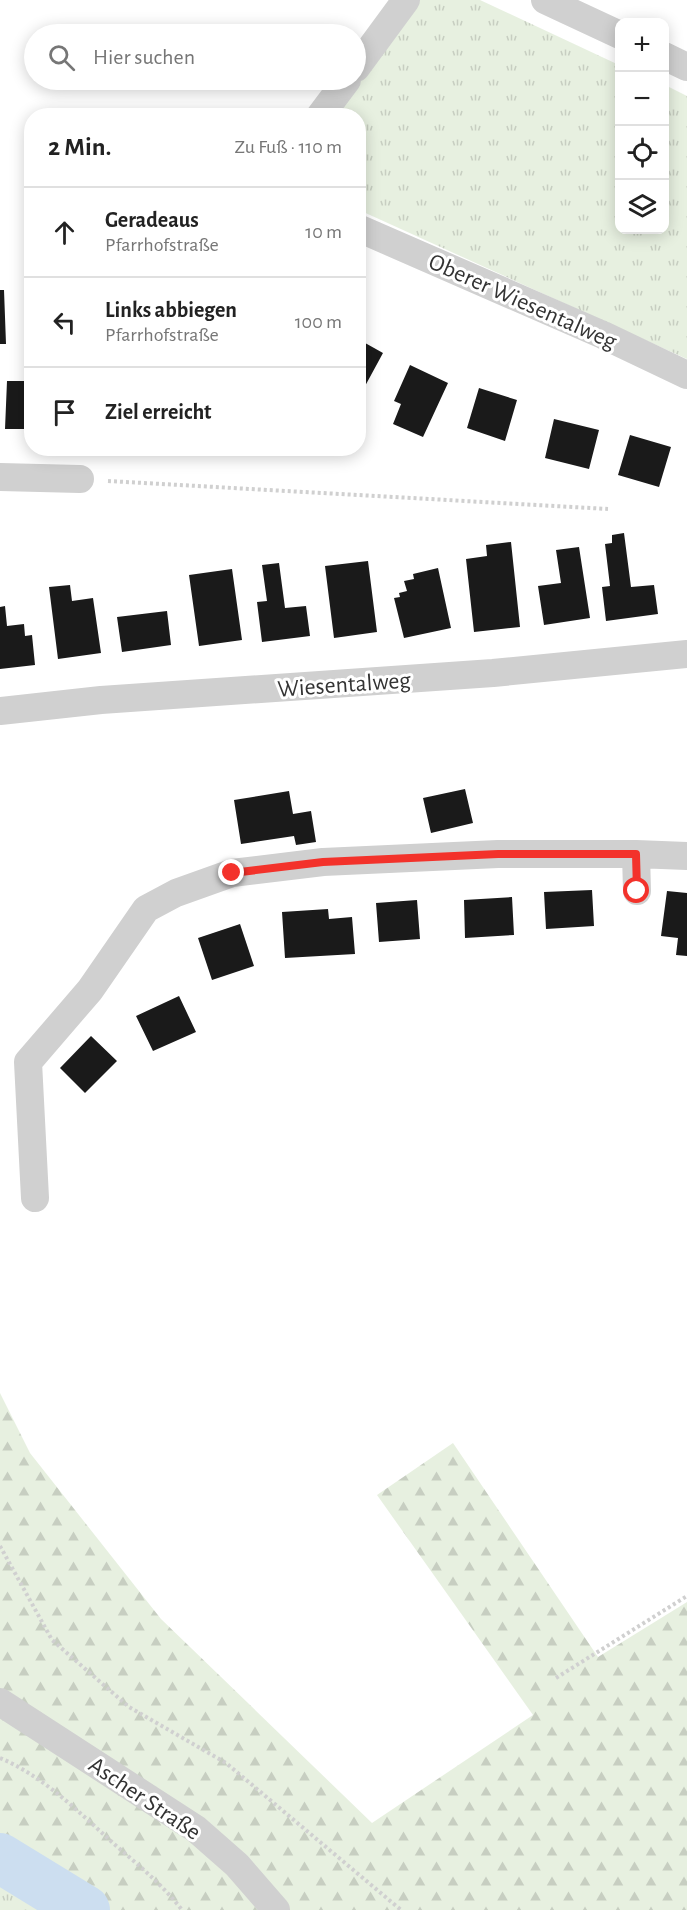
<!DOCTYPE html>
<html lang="de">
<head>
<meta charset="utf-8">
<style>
  :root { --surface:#fff; --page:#f2f2f2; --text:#222; --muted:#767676; --line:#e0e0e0 }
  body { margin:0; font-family:"Alegreya Sans",sans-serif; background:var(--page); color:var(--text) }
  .controls { position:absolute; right:18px; top:18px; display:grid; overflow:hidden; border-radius:12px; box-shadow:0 3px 15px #0003 }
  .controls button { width:54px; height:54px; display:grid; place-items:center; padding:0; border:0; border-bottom:2px solid var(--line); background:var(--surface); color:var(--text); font:30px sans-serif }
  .stop { position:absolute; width:18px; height:18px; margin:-14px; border:4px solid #f3322b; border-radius:50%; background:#fff }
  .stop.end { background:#f3322b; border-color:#fff; box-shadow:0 2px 6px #0008 }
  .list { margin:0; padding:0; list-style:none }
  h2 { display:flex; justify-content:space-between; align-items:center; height:78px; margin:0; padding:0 24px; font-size:26px }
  h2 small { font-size:20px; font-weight:400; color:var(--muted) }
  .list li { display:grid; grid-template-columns:39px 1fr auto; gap:18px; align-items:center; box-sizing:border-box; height:90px; padding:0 24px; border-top:2px solid var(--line) }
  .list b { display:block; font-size:22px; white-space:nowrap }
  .list p { margin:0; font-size:20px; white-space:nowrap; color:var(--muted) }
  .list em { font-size:20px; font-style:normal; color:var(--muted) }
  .icon { flex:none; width:33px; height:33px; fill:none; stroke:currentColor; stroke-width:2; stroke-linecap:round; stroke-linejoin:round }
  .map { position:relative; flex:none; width:687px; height:1910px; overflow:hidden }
  .search { position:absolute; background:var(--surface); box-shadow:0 3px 15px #0003; left:24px; top:24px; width:342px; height:66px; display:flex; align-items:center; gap:15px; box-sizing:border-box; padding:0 21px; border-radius:33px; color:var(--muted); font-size:22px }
  .panel { position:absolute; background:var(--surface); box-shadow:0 3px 15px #0003; left:24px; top:108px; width:342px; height:348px; border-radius:24px }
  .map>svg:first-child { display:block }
</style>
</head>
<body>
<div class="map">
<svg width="687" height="1910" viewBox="0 0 687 1910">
  <defs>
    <pattern id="grass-tufts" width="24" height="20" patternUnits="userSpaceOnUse" patternTransform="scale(1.5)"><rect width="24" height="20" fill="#e7f0e0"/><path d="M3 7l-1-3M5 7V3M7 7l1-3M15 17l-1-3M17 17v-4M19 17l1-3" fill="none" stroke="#c7cec1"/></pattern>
    <pattern id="forest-firs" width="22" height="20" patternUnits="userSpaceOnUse" patternTransform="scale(1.5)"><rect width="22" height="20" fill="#e7f0e0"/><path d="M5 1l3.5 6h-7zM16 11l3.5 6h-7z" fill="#c7cec1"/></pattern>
  </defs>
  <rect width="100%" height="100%" fill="#fff"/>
  <path fill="url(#grass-tufts)" d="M417,0H480L619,65L620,230H664L665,85L687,96V359L359,210L358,116H327Z
    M0,1847L78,1910H0Z"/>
  <path fill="url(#forest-firs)" d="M0,1393L30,1453L161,1619L372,1823L533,1715L377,1495L453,1443L598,1657L687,1602V1910H78L0,1847Z"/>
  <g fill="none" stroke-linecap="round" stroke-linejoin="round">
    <path stroke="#ccdef0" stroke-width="50" d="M0,1858L85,1910"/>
  </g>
  <path fill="#1a1a1a" d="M0,290H4L6,344H0Z
    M358,339L383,353L358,399Z
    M29,340H32V429H5L7,381H29Z
    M410,365L448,383L423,437L393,424L401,404L394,401Z
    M479,388L517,400L505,441L467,428Z
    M554,419L599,430L589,469L545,458Z
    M630,435L671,447L659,487L618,475Z
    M64,448H78V456L64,455Z
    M624,533L631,587L654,585L658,614L606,621L602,587L610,586L605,544L612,543V535Z
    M511,542L520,627L474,632L466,559L487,556L486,545Z
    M579,547L590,618L544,625L538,586L561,583L556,550Z
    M368,561L377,632L334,638L325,566Z
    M279,563L285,608L306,606L310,636L262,642L257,602L267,601L262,565Z
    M438,568L451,628L404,638L394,598L400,597L399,593L407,591L404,581L414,579L413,574Z
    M232,569L242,640L199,646L189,575Z
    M70,585L72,601L93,598L101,653L58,659L49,587Z
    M5,606L7,626L24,624L25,636L32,635L35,665L0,669V607Z
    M167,611L171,645L122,652L117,617Z
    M465,789L473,823L431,833L423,798Z
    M289,791L293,814L311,811L316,842L296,845L294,836L241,844L234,800Z
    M592,890L594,926L546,929L544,892Z
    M667,891L687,893V956L676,955L678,938L661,936Z
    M512,897L514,935L465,938L464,900Z
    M417,900L420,939L379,942L376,903Z
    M328,909L329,919L352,917L355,954L285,958L282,912Z
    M240,924L254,966L212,980L198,938Z
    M179,996L196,1032L153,1051L136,1016Z
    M91,1036L117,1061L85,1093L60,1068Z"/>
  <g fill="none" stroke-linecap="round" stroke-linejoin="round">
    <path stroke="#d0d0d0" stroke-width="4" stroke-dasharray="3 3" stroke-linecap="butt" d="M108,481L608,509
      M0,1546L52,1640L129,1707L226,1763L401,1910
      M556,1678L687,1596
      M0,1758C43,1776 79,1812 113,1843C137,1864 162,1884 182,1910"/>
    <path stroke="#d0d0d0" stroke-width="28" d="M545,0L620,35
      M664,56L687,67
      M356,68L406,0
      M320,116L347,80
      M358,228L603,335L687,375
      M0,477L80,479
      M0,711L101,700L493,673L687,654
      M636,854L637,891
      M35,1198L28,1062L90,990L146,909L176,893L232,873L323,862L498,854H636L687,856
      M0,1702L196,1829L237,1865L276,1910"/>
  </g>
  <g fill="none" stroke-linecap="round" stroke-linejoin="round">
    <path stroke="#f3322b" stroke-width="8" d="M232,873L323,862L498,854H636L637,891"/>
  </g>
  <g text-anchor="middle" stroke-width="6" stroke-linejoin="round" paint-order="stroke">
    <g font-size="24" fill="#333" stroke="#fff">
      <text transform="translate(523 301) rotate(24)" y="8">Oberer Wiesentalweg</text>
      <text transform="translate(344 684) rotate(-4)" y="8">Wiesentalweg</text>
      <text transform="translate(145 1798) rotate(34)" y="8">Ascher Straße</text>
    </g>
  </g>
</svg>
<div class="controls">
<button>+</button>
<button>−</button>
<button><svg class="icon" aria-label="locate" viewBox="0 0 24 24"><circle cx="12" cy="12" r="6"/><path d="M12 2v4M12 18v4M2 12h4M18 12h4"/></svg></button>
<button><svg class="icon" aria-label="layers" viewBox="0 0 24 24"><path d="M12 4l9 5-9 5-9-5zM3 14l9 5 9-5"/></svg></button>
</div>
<div class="stop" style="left:637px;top:891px"></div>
<div class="stop end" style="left:232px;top:873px"></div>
<div class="search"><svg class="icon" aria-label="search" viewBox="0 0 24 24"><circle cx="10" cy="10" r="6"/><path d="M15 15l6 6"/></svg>Hier suchen</div>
<section class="panel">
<h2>2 Min.<small>Zu Fuß · 110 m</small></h2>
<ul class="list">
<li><svg class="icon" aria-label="ahead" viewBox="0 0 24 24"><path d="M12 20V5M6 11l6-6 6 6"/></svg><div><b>Geradeaus</b><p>Pfarrhofstraße</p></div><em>10 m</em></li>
<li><svg class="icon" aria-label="left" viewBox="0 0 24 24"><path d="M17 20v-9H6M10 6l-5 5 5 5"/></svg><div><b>Links abbiegen</b><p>Pfarrhofstraße</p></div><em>100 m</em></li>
<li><svg class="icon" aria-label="arrive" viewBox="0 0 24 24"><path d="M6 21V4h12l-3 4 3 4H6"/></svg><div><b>Ziel erreicht</b></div></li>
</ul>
</section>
</div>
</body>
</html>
